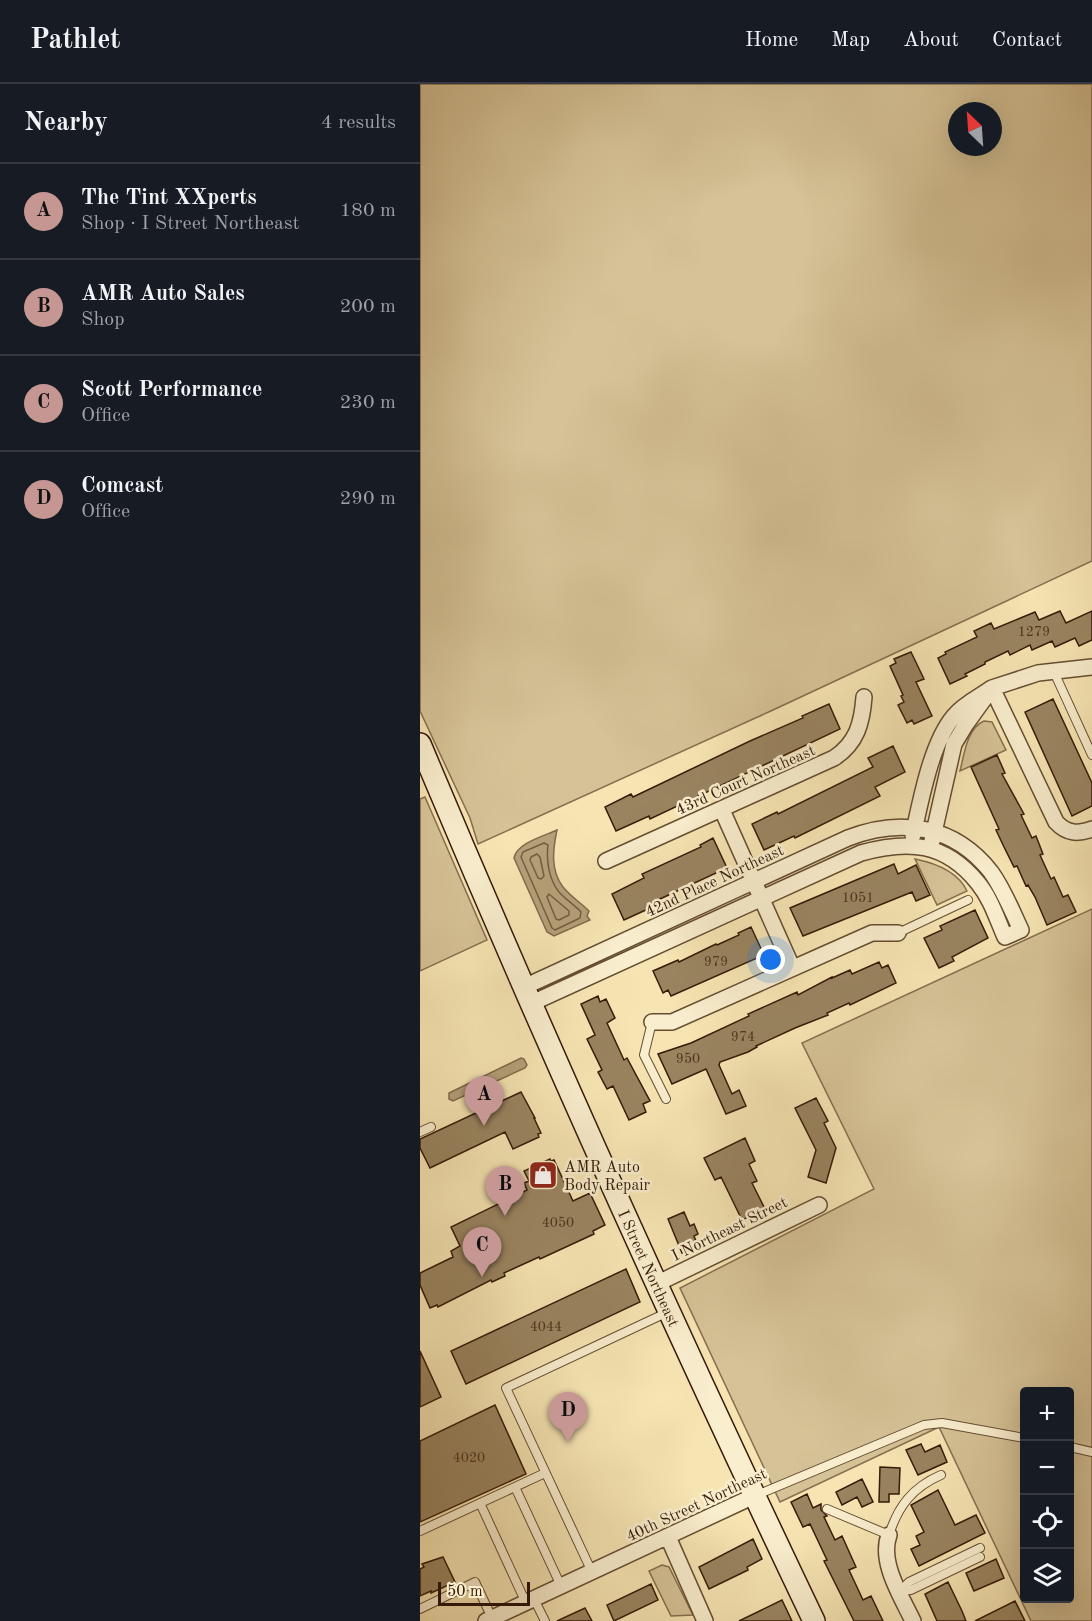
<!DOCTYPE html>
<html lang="en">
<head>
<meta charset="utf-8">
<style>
  :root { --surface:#171b24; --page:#20242c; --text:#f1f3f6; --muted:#9ea1a6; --line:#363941; --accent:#c59692 }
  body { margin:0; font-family:"Old Standard TT",serif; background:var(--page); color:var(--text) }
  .controls { position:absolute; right:18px; bottom:18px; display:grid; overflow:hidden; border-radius:6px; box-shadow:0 6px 24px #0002 }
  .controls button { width:54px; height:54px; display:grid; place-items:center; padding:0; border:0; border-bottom:2px solid var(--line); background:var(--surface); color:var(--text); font:30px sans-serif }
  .compass { position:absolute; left:528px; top:18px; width:54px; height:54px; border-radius:50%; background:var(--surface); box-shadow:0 6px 24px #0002; rotate:335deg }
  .scale { position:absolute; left:18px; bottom:15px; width:92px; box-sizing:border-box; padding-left:6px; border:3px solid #351a07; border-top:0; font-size:16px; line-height:21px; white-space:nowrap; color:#351a07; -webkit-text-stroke:4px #f9eece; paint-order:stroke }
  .you { position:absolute; left:351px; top:876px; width:21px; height:21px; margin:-15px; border:4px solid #fff; border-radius:50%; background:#1a73e8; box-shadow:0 0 0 9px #1a73e833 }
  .badge { display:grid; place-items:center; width:39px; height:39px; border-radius:50%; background:var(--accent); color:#111; font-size:20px; font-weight:700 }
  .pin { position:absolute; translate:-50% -50px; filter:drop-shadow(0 2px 3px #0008) }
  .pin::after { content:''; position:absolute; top:32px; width:21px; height:18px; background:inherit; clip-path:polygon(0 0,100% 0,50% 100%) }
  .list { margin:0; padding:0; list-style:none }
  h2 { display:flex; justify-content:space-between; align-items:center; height:78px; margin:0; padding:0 24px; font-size:26px }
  h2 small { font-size:20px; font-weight:400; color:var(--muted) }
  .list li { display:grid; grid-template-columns:39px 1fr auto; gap:18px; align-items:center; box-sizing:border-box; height:96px; padding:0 24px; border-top:2px solid var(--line) }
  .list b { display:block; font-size:22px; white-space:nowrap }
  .list p { margin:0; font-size:20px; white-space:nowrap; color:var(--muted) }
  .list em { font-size:20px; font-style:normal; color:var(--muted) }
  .icon { flex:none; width:33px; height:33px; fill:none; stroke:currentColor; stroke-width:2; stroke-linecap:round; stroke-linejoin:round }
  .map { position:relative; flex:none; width:672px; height:1537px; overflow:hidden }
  header { display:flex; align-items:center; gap:36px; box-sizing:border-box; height:84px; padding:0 30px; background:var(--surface); border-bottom:2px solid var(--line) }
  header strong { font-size:28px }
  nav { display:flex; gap:33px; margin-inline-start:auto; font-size:21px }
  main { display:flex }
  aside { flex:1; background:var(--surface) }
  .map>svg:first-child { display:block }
</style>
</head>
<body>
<header>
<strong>Pathlet</strong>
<nav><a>Home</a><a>Map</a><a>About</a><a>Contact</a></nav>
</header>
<main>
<aside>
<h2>Nearby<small>4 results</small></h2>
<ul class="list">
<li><span class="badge">A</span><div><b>The Tint XXperts</b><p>Shop · I Street Northeast</p></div><em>180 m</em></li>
<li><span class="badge">B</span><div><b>AMR Auto Sales</b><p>Shop</p></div><em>200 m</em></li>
<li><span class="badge">C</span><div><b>Scott Performance</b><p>Office</p></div><em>230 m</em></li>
<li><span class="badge">D</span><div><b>Comcast</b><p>Office</p></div><em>290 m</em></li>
</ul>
</aside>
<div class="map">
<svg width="672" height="1537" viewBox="0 0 672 1537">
  <rect width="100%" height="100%" fill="#f6e5b3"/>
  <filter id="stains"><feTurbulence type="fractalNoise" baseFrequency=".00333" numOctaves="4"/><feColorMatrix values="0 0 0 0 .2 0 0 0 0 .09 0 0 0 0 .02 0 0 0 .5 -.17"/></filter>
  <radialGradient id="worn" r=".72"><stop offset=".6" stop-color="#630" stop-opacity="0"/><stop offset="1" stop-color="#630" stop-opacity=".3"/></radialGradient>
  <path fill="#d5c296" stroke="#856e4e" stroke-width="1.5" fill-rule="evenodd" d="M0,0H672V477L353,626L58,760L50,734L0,627ZM537,27H573V63H537Z
    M564,637L572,638L586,666L540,687C544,671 547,644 564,637Z
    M5,713L67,856L0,887V715Z
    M495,775C515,779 538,788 547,807L517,821Z
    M672,825V1537H611L519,1343L360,1418L260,1204L454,1105L382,959ZM604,1308H650V1514H604Z
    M242,1481L249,1483L273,1531L251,1532L229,1487Z"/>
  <path fill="#b4a079" stroke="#816a4b" stroke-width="1.5" d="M137,746C133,765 130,786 143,803C150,812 161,819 169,827L167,832L170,836L134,852L127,848L94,774C97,759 124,752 137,746Z
    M101,974L104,975L107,981L105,984L33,1017L29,1015V1009Z"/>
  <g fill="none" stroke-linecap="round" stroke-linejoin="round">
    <path stroke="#745d40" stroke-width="1.5" d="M124,759L128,761C126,776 129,796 139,808C146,816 155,821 161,828L160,834L135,846L132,844L101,773L103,768Z
      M117,770L120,773L124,792L121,795L118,794L110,776L111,773Z
      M129,810L149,827V831L139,836L136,835L127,813Z"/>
  </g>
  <path fill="#998460" stroke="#351a07" stroke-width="1.5" d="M640,527L646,539L672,527V556L659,562L655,554L635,563L632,557L612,566L610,561L590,571L588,567L565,578V580L545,590L547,592L530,600L518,574L526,570L525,568L557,553L554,547L571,539L574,545L615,528L619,536Z
    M491,568L504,595L496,598L512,632L494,640L492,636L487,639L478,621L484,618L481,612L483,611L470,582L476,579L474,575Z
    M633,615L672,699V722L652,732L605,628Z
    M409,620L420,645L230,735L229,732L196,747L185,723L211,710L213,713L330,657L383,634L382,632Z
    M473,662L485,688L455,703L460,712L375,754L374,752L344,766L332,740L357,728L358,730L453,683L448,674Z
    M577,671L585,689L582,690L604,730L601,731L612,754L616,752L623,770L620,771L631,795L634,793L643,813L648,811L656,828L627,841L615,813L608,801L606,802L597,782L594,783L584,763L576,746L579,745L551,683Z
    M293,754L307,784L227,821L228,825L204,836L192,810L224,794L222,790L281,763L280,761Z
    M474,780L478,790L496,781L510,811L496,817L492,808L383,852L370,824Z
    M555,826L568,854L532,873L534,877L519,884L504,854L522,846L520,842Z
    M331,843L344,871L251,912L248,906L243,909L233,887L258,876L259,878L296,860L297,861L319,851L318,849Z
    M459,878L462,884L468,881L476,899L430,921L429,919L407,929L408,931L375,944L336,962L337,963L328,968L300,978L299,981L312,1010L319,1006L326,1022L306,1030L286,985L252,1000L238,970L271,959L329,932L328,930L377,908L378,911L412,893V894L430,886L432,890Z
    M178,912L180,918L186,915L195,934L187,939L204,976L207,974L230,1017L223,1020L226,1028L209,1036L193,1002L187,1005L178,988L182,986L167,955L175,951L161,920Z
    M101,1008L115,1034H114L121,1049L118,1050L119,1053L93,1065L85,1048L10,1084L0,1064V1055Z
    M396,1014L408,1037L404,1039L416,1064L406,1099L388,1093L396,1066L375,1024Z
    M325,1054L335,1077L329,1080L337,1097L332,1099L345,1125L322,1136L301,1093L295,1096L284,1074Z
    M130,1075L131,1077L134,1076L153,1117L170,1109L185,1141L173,1147L174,1150L120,1175L119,1173L84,1189L85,1192L72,1198L71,1196L18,1223L17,1221L10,1224L0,1201V1189L33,1173L31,1167L40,1162L31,1143L107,1106L104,1099L109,1097L104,1087Z
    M264,1128L270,1142L274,1140L278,1150L274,1152L278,1162L262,1169L248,1135Z
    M206,1185L220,1218L46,1300L31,1267Z
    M0,1267L21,1313L0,1323Z
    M75,1321L106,1390L0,1438V1357Z
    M501,1360L505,1368L520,1361L527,1378L498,1391L486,1366Z
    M460,1383L480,1384L479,1410H469V1418H459Z
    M442,1395L453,1418L442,1423L437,1413L422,1421L416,1408Z
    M518,1406L535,1441L556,1431L565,1449L499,1482L491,1465L500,1461L496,1452L504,1448L491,1421Z
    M387,1410L393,1424L401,1420V1426L407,1432L404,1433L415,1456L422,1452L436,1483L429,1486L443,1516L451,1512L463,1537H434L404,1477L407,1476L390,1440L383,1443L371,1418Z
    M333,1455L342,1475L327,1483L328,1486L289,1505L279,1483Z
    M23,1473L35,1498L11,1509V1507L0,1512V1485L4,1483L2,1480Z
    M576,1475L584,1494L554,1507L546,1489Z
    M528,1498L542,1527L546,1537H517L505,1510Z
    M231,1500L238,1516L194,1537L187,1521Z
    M362,1516L372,1537H319Z
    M595,1517L605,1537H555Z
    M165,1524L172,1537H137Z"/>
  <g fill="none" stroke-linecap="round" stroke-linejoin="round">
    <g stroke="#654d32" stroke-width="10">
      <path id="lane" d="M634,588L672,671
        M478,849L548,816
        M232,938L224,971L246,1015
        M0,1048L11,1043
        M650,1363L672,1368
        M95,1403L141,1502
        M337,1411L504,1341L522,1339L604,1354
        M60,1419L106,1519
        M407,1425L469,1451C478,1422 493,1403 521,1391
        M0,1447L125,1389
        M560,1473L491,1506L480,1507L489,1498L560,1464
        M172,1488L86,1304L248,1228
        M114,1515L125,1537
        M0,1525L55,1498L72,1534"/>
    </g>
    <g stroke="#654d32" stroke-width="18">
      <path id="street" d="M672,583L618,589L572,604L636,738C647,750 658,750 672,745
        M302,726L372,883
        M493,751C501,716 511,659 534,632C544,620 559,613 572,604L546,640L534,660L512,757
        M186,777L414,674C437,659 442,639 444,613
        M104,903L428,754C482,733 535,742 571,788C584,806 592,827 601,846L585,853C577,835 571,815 558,799C525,758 488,756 441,769L112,919
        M232,938H252L452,849H478
        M236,1200L399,1121
        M469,1451C459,1478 481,1512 493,1537
        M248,1453L285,1537
        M66,1537L334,1412"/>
    </g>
    <g stroke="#351a07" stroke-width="24">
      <g id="secondary">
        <path id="s1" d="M0,660C124,956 256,1248 394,1537"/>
      </g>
    </g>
    <use href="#lane" stroke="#f9eece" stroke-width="8"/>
    <use href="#street" stroke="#f9eece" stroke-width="15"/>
    <use href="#secondary" stroke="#f9eece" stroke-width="21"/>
  </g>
  <defs>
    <g id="shop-square" transform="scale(1.5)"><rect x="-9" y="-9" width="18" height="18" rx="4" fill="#8f2418" stroke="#f9eece"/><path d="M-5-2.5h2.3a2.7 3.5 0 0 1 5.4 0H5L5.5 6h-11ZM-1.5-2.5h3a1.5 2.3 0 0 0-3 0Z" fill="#fff"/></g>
  </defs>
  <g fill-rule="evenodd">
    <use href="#shop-square" x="123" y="1091"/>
  </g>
  <g text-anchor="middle" stroke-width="5" stroke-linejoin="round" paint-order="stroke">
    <g font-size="14" fill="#4e341d">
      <text x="614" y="552">1279</text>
      <text x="438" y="818">1051</text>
      <text x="296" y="882">979</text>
      <text x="323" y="957">974</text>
      <text x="268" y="979">950</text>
      <text x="138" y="1143">4050</text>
      <text x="126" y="1247">4044</text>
      <text x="49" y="1378">4020</text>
    </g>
    <g font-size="16" fill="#351a07" stroke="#f9eece">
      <text transform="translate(325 695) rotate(-24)" y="6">43rd Court Northeast</text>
      <text transform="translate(294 796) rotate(-25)" y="6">42nd Place Northeast</text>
      <text transform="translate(309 1144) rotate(-26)" y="6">I Northeast Street</text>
      <text dy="6" stroke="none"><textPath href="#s1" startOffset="572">I Street Northeast</textPath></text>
      <text transform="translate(276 1420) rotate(-25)" y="6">40th Street Northeast</text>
    </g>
    <g font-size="16" fill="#351a07" stroke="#f9eece" text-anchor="start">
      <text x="144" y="1088">AMR Auto<tspan x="144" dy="18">Body Repair</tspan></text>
    </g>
  </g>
  <rect width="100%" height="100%" filter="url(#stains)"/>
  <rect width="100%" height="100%" fill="url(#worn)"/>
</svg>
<div class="controls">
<button>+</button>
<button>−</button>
<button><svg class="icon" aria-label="locate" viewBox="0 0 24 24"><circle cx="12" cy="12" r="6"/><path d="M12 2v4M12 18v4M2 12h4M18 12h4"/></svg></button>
<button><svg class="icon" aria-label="layers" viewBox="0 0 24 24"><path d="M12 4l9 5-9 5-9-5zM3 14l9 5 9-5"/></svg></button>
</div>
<svg class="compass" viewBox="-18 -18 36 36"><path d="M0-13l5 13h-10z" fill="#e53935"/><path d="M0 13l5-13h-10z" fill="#9ea1a6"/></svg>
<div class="scale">50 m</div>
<div class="you"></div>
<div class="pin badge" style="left:64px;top:1042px">A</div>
<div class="pin badge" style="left:85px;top:1132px">B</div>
<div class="pin badge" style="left:62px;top:1193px">C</div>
<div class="pin badge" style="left:148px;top:1358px">D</div>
</div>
</main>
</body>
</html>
